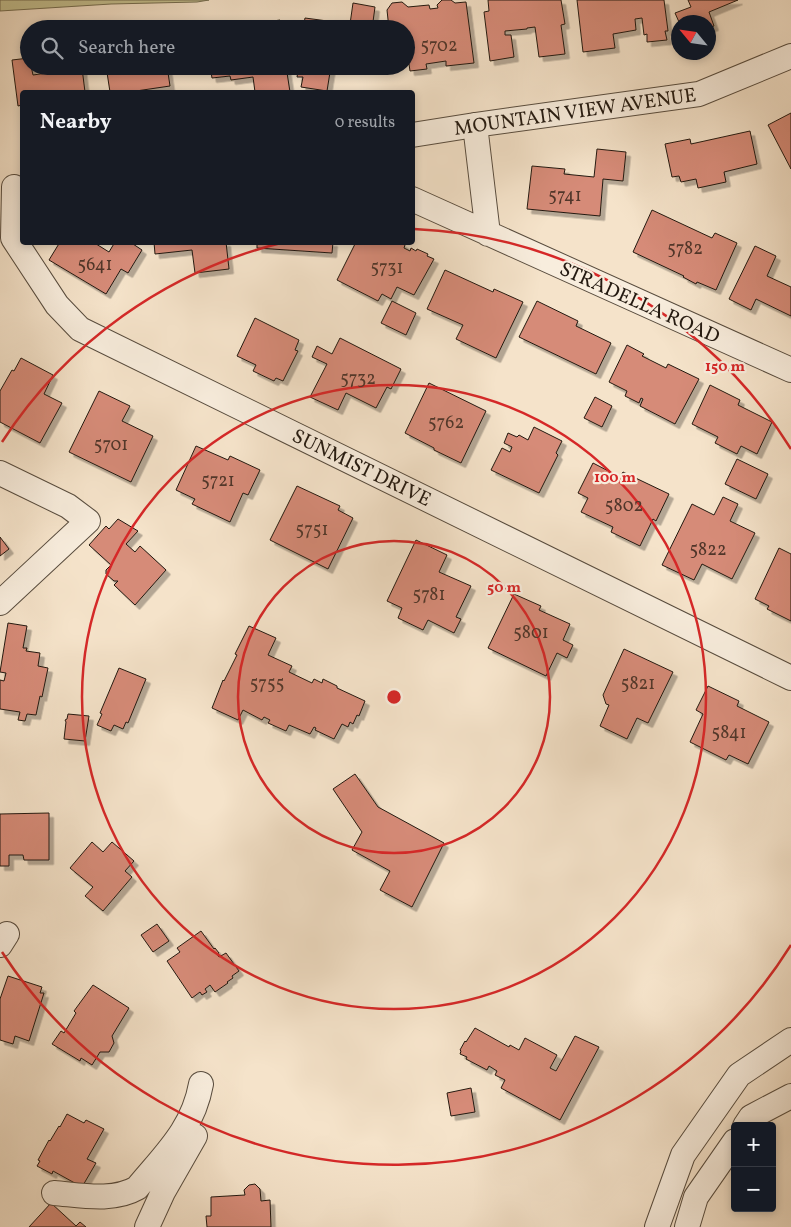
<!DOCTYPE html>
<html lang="en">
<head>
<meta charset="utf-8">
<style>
  :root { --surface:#171b24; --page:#20242c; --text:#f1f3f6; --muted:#9ea1a6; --line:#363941 }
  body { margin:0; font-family:Vollkorn,serif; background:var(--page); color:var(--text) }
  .controls { position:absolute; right:15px; bottom:15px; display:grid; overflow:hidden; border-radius:5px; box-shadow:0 2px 8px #0003 }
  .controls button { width:45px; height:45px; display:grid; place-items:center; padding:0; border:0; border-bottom:1px solid var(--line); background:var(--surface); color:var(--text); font:25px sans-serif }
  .compass { position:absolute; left:671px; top:15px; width:45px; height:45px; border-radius:50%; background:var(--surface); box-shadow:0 2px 8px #0003; rotate:299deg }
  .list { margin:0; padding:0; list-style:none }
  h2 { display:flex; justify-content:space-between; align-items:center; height:65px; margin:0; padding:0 20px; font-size:21px }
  h2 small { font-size:16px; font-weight:400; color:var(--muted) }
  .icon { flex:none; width:28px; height:28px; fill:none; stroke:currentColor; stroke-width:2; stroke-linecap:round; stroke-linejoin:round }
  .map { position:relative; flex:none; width:791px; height:1227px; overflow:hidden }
  .search { position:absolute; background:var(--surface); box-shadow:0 2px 8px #0003; left:20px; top:20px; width:395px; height:55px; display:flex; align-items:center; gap:12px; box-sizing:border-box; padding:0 18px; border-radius:28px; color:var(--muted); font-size:19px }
  .panel { position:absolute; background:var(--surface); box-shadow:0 2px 8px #0003; left:20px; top:90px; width:395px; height:155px; border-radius:5px }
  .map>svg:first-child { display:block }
</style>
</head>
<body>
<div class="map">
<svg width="791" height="1227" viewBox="0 0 791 1227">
  <defs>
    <filter id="shadow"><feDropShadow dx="4.5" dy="4.5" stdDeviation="0" flood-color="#0004"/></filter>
  </defs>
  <rect width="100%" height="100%" fill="#f5e3ca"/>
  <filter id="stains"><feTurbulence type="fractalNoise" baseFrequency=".004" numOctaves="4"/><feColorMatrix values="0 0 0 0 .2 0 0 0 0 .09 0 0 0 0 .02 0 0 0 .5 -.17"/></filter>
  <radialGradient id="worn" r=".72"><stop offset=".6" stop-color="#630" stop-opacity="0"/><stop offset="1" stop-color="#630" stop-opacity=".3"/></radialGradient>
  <path fill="#c4c191" stroke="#746d50" d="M0,0H209L197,2L111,4L0,11Z"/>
  <path fill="#d68b78" stroke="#231910" filter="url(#shadow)" d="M442,0H451L455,3L466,2L474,63L446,66V61L426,64L427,69L410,71L409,64L406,65V29H389L387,10L392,3L402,2L408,7L429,5L430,9L438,8L437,5Z
    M488,0H561L565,24L561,25L565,54L539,57L535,27L527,28V29L505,31V35H511L514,57L490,61L484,12L489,11Z
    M577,0H664L668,31H665L667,40L647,42V34L644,35L642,18L635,19L636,30L613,34L615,48L583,52Z
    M688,0H738L709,12L714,26L708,28V22H679L675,13L691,7Z
    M353,3L375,7L372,29H303L305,18L350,24Z
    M280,20L281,29H219Z
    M29,58V66H31L33,75L82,68L85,92H22V105L18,106L12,60Z
    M106,66H167L170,86L136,91V92H110Z
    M210,66H286L290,92H255L253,77L231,80L230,76L212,78Z
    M299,66H331L327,91L301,87L303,77H297Z
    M791,113V169L768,125Z
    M750,131L757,164L724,172L726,182L698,188L696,179L681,182L679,176L672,177L665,144L690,139L691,144Z
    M597,149L626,152L623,181L603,179L600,216L527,209L532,166L565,169L564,174L594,177Z
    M652,210L712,238L715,233L737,243L716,290L697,282L696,284L683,277L684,276L633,252Z
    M60,242H93L109,252L115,242H130L142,250L128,273L121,269L106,294L49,260Z
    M154,242H226L229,269L195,273L192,250L155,254Z
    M257,242H333L332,253L257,248Z
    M356,242H400L405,245L404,248L410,251L411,248L416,251L417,249L428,254L427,256L434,259L414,295L397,287L391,299L382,294L378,301L337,280Z
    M755,246L776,256L767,276L791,287V316L756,299L751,310L729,299Z
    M445,270L493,292L494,289L523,302L496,358L456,339L463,325L427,309Z
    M392,301L416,313L406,335L381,323Z
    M537,301L578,321L576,326L611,343L596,374L519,337Z
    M255,318L299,340L295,350L298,351L283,381L276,378L274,381L253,371L256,365L237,356Z
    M340,338L401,369L391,389L387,387L376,408L346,393L338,410L310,397L327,364L312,357L317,346L332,354Z
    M627,345L644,354L642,356L666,368L668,364L699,379L675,424L640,406L643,399L641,398L639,403L625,396L627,391L609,382Z
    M21,358L53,375L44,394L62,403L40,443L0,422V391L12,370L14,371Z
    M429,383L486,411L461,463L434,450V448L405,433Z
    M710,385L740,400L738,405L772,422L757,454L741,446L737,454L715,443L718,437L692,424Z
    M99,391L130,406L122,421L153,436L131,482L69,452Z
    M595,397L612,406L602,427L584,418Z
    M534,427L562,441L556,453L558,455L539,493L491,470L502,448L510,452L512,447L504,443L508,433L517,437L519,435L528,440Z
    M196,446L228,460L230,456L260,470L248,495L243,493L230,522L192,504L195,499L176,490Z
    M737,459L768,474L756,499L725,484Z
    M593,463L620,477L623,472L669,494L656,521L653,519L640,546L611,532L613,527L581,512L588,498L578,493Z
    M297,486L340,506L338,510L353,518L328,569L270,540Z
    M723,497L738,504L730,521L755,533L732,579L702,564L694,580L662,565L692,504L714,515Z
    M118,519L138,531L126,544L135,552L140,546L166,570L135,605L114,585L118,581H114L106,574V570L111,565L89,545L106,526L109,529Z
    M0,537L9,549L0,556Z
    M416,540L447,555L439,572L471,586L456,617L461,619L454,633L428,620L423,630L398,618L402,608L387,601Z
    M779,548L791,554V621L767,609L769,606L755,599Z
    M514,594L541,606L539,610L570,624L563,640L573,645L567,658L557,653L546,676L488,648Z
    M8,623L27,626L23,648H27L26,651L40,653L38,666L48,668L42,697L40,696L36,715L27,714L25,721L18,720L20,712L0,709V680L4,681L6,673L0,672Z
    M249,626L276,638L268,655L292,666L289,672L312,683L314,679L322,683L323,679L337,686V688L365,701L359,716L357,715L353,724L350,722L348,727L342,724L334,739L315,730L316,728L314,727L310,734L289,725L286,731L268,723L270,720L264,717L262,720L243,710L238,720L212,708L223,680L224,681L237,655L235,654Z
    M624,649L673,672L648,723L637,718L627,739L600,726L609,705L606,704L603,695Z
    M119,668L146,679L128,723L126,722L123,729L114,725L111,731L97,725L102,714L100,713Z
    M708,686L739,701L737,706L769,722L748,764L729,755L726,760L690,742L703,714L696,710Z
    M68,714L89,716L85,741L64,739L66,722L65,720L67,719Z
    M355,774L378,807L444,843L412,907L380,890L390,871L352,850L362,832L333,789Z
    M49,813V860H24L23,855H9V866H0V814Z
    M92,842L103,852L112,842L134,861L125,871L132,877L103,911L85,896L93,887L70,868Z
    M157,924L169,941L153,952L141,935Z
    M201,931L214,949L215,948L219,953L217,954L219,957L226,953L239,971L232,976L233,978L227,982L228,983L215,992L210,985L205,989L207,992L202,995L200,992L192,998L167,961L180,952L177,948Z
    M8,976L42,987L40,993H44L29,1041L15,1036L13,1044L0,1040V999Z
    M93,985L129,1008L112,1036L114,1043L109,1052H100L92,1065L81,1058L80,1061L52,1044L61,1031L64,1033L76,1013L74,1011Z
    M475,1028L509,1047L510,1045L519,1050L525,1038L557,1055L550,1068L556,1071L575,1036L599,1047L560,1120L501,1088L505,1080L495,1075L497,1071L489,1066L487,1070L466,1059L467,1057L460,1054L461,1051L460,1050L465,1041L466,1042Z
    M471,1088L475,1112L451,1116L447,1093Z
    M67,1114L84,1123L86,1120L104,1129L87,1159L96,1163L82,1187L53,1171L52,1174L37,1166L40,1161L38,1160L49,1140L50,1141L59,1126L60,1127Z
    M255,1184L260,1189L261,1201L270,1200L271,1227H207L206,1216H211V1197L245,1195L244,1190L249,1185Z
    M51,1203L76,1226L80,1222L86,1227H29Z"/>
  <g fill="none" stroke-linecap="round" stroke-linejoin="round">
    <g stroke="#584c3e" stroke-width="26">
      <path id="minor" d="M475,125L488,234
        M412,135L475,125L699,94L791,56
        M14,187L13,238L57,305L80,329L791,678
        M412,199L791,370
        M0,473L68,506L88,521L0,603
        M0,945L7,934
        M745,1126L751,1117L791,1096
        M54,1193C80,1195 113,1202 137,1188C165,1154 193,1129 201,1084
        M147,1227L163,1192L195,1136
        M657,1227L683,1155L739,1075L791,1040
        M687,1227L696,1197L735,1141"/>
    </g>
    <use href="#minor" stroke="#f8eddd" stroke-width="24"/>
  </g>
  <g fill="none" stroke="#d62828" stroke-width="2.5">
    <circle cx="394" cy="697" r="156"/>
    <circle cx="394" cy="697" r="312"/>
    <path d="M791 945A468 468 0 0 1 2 952M2 442A468 468 0 0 1 281 243M414 229A468 468 0 0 1 791 449"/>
  </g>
  <g text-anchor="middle" stroke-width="4.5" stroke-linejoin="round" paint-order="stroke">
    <g font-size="18" fill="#50362a">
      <text x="439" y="51">5702</text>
      <text x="565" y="201">5741</text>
      <text x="685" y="254">5782</text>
      <text x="95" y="270">5641</text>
      <text x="387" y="273">5731</text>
      <text x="358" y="384">5732</text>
      <text x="446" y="428">5762</text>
      <text x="111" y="450">5701</text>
      <text x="218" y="486">5721</text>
      <text x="624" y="511">5802</text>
      <text x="312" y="535">5751</text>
      <text x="708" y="555">5822</text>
      <text x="429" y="600">5781</text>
      <text x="531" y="638">5801</text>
      <text x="267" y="689">5755</text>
      <text x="638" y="689">5821</text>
      <text x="729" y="738">5841</text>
    </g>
    <g font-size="20" fill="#231910" stroke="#f8eddd">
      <text transform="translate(575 111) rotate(-8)" y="7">MOUNTAIN VIEW AVENUE</text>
      <text transform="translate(640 302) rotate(24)" y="7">STRADELLA ROAD</text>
      <text transform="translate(362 467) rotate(26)" y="7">SUNMIST DRIVE</text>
    </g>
  </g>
  <circle cx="394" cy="697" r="8" fill="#d62828" stroke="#f8eddd" stroke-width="2.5"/>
  <g font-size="15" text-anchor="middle" font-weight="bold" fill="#d62828" stroke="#f8eddd" stroke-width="4.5" stroke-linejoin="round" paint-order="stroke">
    <text x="725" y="371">150 m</text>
    <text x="615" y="482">100 m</text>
    <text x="504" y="592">50 m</text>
  </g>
  <rect width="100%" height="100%" filter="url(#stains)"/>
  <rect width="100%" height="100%" fill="url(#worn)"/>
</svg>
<div class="controls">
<button>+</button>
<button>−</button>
</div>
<svg class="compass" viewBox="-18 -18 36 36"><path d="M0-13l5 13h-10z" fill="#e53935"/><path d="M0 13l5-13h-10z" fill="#9ea1a6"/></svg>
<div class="search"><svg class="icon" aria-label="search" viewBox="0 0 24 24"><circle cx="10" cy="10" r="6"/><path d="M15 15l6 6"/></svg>Search here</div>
<section class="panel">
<h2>Nearby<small>0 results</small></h2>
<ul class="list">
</ul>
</section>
</div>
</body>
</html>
